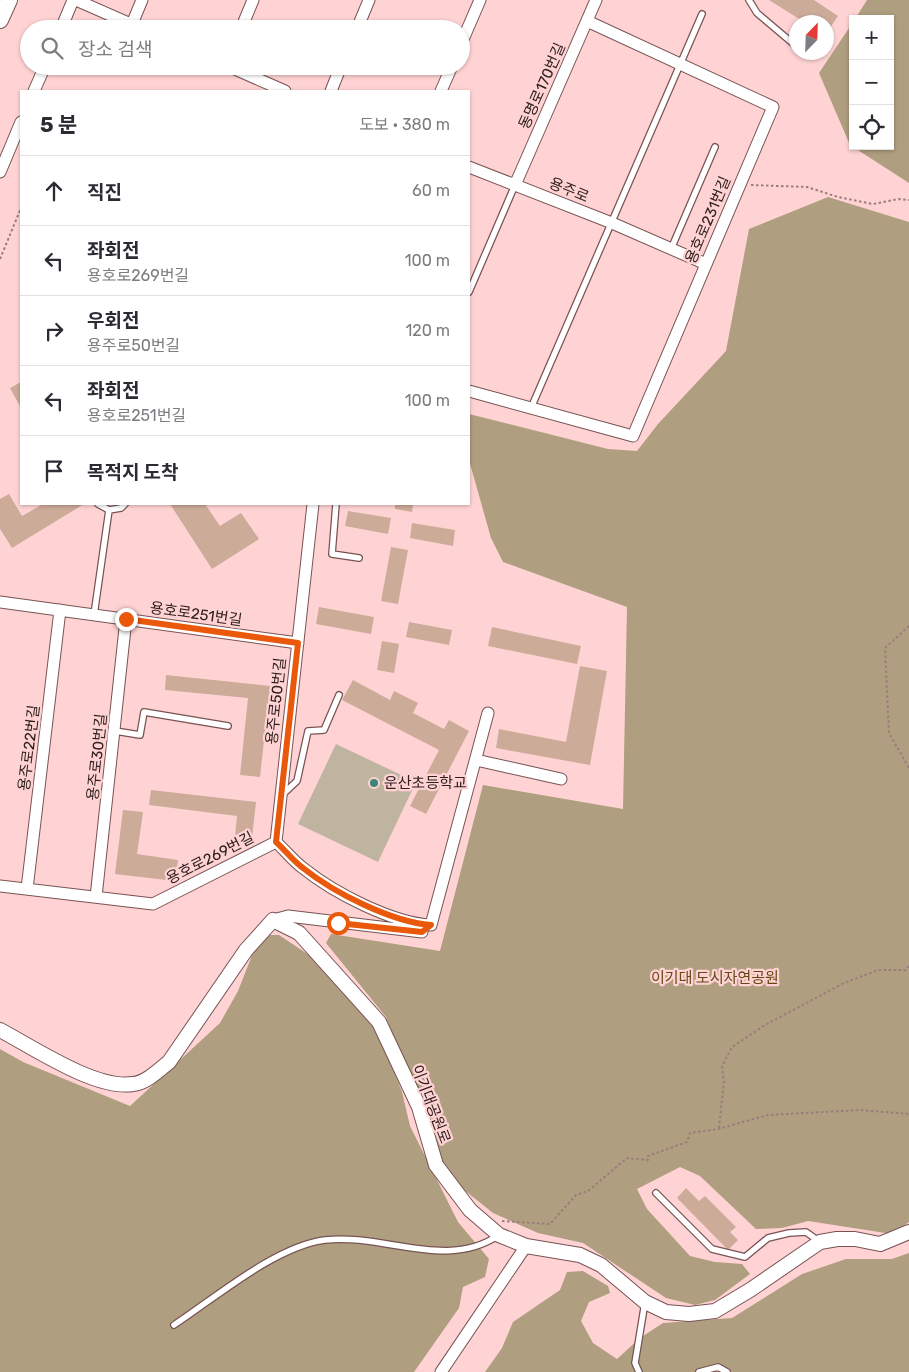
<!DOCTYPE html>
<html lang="ko">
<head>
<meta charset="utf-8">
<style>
  :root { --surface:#fff; --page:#f2f2f3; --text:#2b2b33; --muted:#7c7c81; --line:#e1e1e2 }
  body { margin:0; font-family:Rubik,"Noto Sans KR",sans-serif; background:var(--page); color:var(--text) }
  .controls { position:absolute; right:15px; top:15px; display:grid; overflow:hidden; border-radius:0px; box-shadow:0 1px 4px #0004 }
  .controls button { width:45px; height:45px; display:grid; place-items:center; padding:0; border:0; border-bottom:1px solid var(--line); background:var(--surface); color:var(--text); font:25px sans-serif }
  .compass { position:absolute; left:789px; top:15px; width:45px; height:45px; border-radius:50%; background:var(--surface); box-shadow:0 1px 4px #0004; rotate:23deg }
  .stop { position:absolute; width:15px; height:15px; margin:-11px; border:4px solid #ea580c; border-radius:50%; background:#fff }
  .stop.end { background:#ea580c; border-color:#fff; box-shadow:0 1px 5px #0008 }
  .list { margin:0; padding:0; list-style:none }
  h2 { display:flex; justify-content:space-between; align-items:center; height:65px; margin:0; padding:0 20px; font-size:21px }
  h2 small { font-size:16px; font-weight:400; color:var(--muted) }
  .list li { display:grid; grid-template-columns:32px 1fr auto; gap:15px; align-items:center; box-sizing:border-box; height:70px; padding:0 20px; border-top:1px solid var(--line) }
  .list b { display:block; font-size:19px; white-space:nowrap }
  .list p { margin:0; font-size:16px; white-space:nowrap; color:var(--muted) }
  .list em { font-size:16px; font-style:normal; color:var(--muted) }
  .icon { flex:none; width:28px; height:28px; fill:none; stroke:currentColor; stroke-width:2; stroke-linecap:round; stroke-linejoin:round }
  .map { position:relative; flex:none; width:909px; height:1372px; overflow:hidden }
  .search { position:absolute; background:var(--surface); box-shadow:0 1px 4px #0004; left:20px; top:20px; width:450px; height:55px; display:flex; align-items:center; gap:12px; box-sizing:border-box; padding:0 18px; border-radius:28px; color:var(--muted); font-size:19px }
  .panel { position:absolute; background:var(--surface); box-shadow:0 1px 4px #0004; left:20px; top:90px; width:450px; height:415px; border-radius:0px }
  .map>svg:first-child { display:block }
</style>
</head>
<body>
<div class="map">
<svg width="909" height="1372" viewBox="0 0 909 1372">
  <rect width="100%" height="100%" fill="#ffd3d4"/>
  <path fill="#bfb4a0" d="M336,744L416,782L378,862L298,824Z"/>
  <path fill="#af9e7f" d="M867,0H909V183L850,145L819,73L853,22V146H890V19H855Z
    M828,197L909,222V1222L892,1234L808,1221L782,1228L756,1229L700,1176L680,1167L637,1189L647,1209L690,1256L715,1262L742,1264L750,1274L715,1300L695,1305L666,1298L583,1243L538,1233L493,1213L458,1185L441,1161L386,1017L326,943L331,934L440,951L483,785L623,809L627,607L503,562L491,538L469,460V414L608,449L637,451L658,424L726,351L749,229Z
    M260,935H279L309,955L377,1028L402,1092L410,1126L458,1222L489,1259L485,1277L463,1287L459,1308L414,1372H0V1049L23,1062L130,1106L220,1023L238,991Z
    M909,1253V1372H485L502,1348L513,1322L560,1290L567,1272L583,1271L608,1286L610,1293L589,1302L581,1321L593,1343L617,1359L640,1338L663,1323L732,1318L802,1274L846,1259H892Z"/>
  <path fill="#cdab99" d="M769,0H814L838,16L826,34V22H804Z
    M21,382V408L10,388Z
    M9,494L22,516L43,504H84L12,548L0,529V499Z
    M170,504H205L220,526L241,513L259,539L212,569Z
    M395,504H413L412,512L395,509Z
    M348,511L391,518L388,534L345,526Z
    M412,523L455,530L453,546L410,538Z
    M391,547L408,550L398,604L381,601Z
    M319,607L374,617L371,634L316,624Z
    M409,622L452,630L449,645L406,637Z
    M492,627L581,646L577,664L488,646Z
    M382,641L399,644L394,673L377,670Z
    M580,666L607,671L590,765L496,748L499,729L566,742Z
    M166,675L270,686L260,777L240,775L248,698L165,690Z
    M353,680L390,700L394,691L418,703L413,713L444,729L449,720L469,731L426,814L410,806L439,750L342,700Z
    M151,790L256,802L252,838L235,836L237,816L149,805Z
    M123,810L143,812L137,854L178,860L175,881L115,874Z
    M686,1188L699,1201L705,1196L736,1227L730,1232L738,1240L728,1250L677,1198Z"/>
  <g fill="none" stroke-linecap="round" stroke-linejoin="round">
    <g stroke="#785354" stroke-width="8">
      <path id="service" d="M749,0L757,13L796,46
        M671,249L715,147
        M469,292L515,185
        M531,408L702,14
        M98,504L109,510L121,508L125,504
        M336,504L332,554L359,558
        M94,615L109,510
        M115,731L140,735L144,712L228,726
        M282,795L297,781L308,731L324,730L339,695
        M656,1193L712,1249L745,1257L768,1238L789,1233L806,1232L820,1242
        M174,1325C215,1298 276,1246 325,1240C384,1233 446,1271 499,1235
        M639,1372L635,1363L645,1302
        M699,1372L718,1367L727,1372"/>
    </g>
    <g stroke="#785354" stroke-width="13">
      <path id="minor" d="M76,0L142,29
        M132,24L142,0
        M61,29L73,0
        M241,29L253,0
        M357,29L369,0
        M461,44L480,0
        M228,66L285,91
        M34,91L45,66
        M331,91L341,66
        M441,91L452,66
        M469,167L612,223L706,264
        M0,172L21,122
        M515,185L596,0
        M469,391L633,436L773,107L587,21
        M0,602L298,643
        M476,760L561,779
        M276,842C285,850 293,861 303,868C334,893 392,923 431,925L488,713
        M276,842L313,504
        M0,886L153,904L276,842
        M27,889L60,610
        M96,897L126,619
        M273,920L288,916L422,932
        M441,1372L526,1246"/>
    </g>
    <g stroke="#785354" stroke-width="16">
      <path id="tertiary" d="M0,1030C34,1048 96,1090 133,1084C146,1083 159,1070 169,1062L246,950L273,920L299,933L379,1022L419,1107L436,1165L470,1210L499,1235L526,1246L580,1255L601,1265L645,1302L666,1312L689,1314L715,1311L750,1290L820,1242L837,1239H855L880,1244L909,1232"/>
    </g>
    <g stroke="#785354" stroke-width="18">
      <path id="secondary" d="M0,20L9,0"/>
    </g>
    <path stroke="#9a7c7c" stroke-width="2" stroke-dasharray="2.5 2.5" stroke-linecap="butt" d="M751,185L807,187L838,197L873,204L899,199L909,200
      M0,259L21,208
      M909,626L885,648L889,733L909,768
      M719,1128L724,1082L722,1066L732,1047L765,1025L844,983L878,970H906L909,966
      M502,1221L550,1224L576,1195L588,1191L627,1158L648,1160V1156L687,1142L690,1133L718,1129L768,1115L860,1110L909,1114"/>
    <use href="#service" stroke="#fff" stroke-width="5.5"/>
    <use href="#minor" stroke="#fff" stroke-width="11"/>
    <use href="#tertiary" stroke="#fff" stroke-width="14"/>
    <use href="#secondary" stroke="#fff" stroke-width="16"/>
  </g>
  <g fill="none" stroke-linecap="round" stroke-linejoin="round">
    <path stroke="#ea580c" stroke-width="6" d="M126,619L298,643L276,842C285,850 293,861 303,868C334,893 392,922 431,925L422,932L338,923"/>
  </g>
  <circle fill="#408479" stroke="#ffd3d4" stroke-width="2" cx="374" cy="783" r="5"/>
  <g text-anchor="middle" stroke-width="4.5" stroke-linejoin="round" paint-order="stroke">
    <g font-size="15" fill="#302020" stroke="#ffd3d4">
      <text transform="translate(542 86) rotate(-66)" y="5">동명로170번길</text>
      <text transform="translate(569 190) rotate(22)" y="5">용주로</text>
      <text transform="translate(708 220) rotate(-67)" y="5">용호로231번길</text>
      <text transform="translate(196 614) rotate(8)" y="5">용호로251번길</text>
      <text transform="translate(276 701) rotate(-84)" y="5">용주로50번길</text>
      <text transform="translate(29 748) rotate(-83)" y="5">용주로22번길</text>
      <text transform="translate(97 757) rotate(-84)" y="5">용주로30번길</text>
      <text transform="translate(210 858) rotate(-27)" y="5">용호로269번길</text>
      <text transform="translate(431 1104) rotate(69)" y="5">이기대공원로</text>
    </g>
    <g font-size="15" fill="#302020" stroke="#ffd3d4" text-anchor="start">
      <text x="384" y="788">운산초등학교</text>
    </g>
    <g font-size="15" fill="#634a14" stroke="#ffd3d4">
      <text x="715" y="983">이기대 도시자연공원</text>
    </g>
  </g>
</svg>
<div class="controls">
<button>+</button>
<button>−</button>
<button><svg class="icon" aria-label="locate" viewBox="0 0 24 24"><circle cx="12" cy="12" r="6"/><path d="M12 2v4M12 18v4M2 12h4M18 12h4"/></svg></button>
</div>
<svg class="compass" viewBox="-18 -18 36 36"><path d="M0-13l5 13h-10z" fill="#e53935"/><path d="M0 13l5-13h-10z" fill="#7c7c81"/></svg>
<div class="stop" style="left:338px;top:923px"></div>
<div class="stop end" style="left:126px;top:619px"></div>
<div class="search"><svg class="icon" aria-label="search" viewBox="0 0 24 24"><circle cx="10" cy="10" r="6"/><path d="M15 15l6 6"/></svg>장소 검색</div>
<section class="panel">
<h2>5 분<small>도보 · 380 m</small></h2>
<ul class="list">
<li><svg class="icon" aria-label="ahead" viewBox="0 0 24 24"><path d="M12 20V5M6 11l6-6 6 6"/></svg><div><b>직진</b></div><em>60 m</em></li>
<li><svg class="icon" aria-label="left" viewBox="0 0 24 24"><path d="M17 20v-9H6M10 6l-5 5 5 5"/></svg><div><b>좌회전</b><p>용호로269번길</p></div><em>100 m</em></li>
<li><svg class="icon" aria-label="right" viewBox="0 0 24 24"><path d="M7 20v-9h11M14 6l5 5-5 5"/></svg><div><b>우회전</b><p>용주로50번길</p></div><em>120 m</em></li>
<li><svg class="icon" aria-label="left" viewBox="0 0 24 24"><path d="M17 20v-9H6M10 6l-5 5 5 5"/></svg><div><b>좌회전</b><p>용호로251번길</p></div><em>100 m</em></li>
<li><svg class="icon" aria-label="arrive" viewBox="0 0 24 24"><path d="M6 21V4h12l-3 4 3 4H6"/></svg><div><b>목적지 도착</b></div></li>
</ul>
</section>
</div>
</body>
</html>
